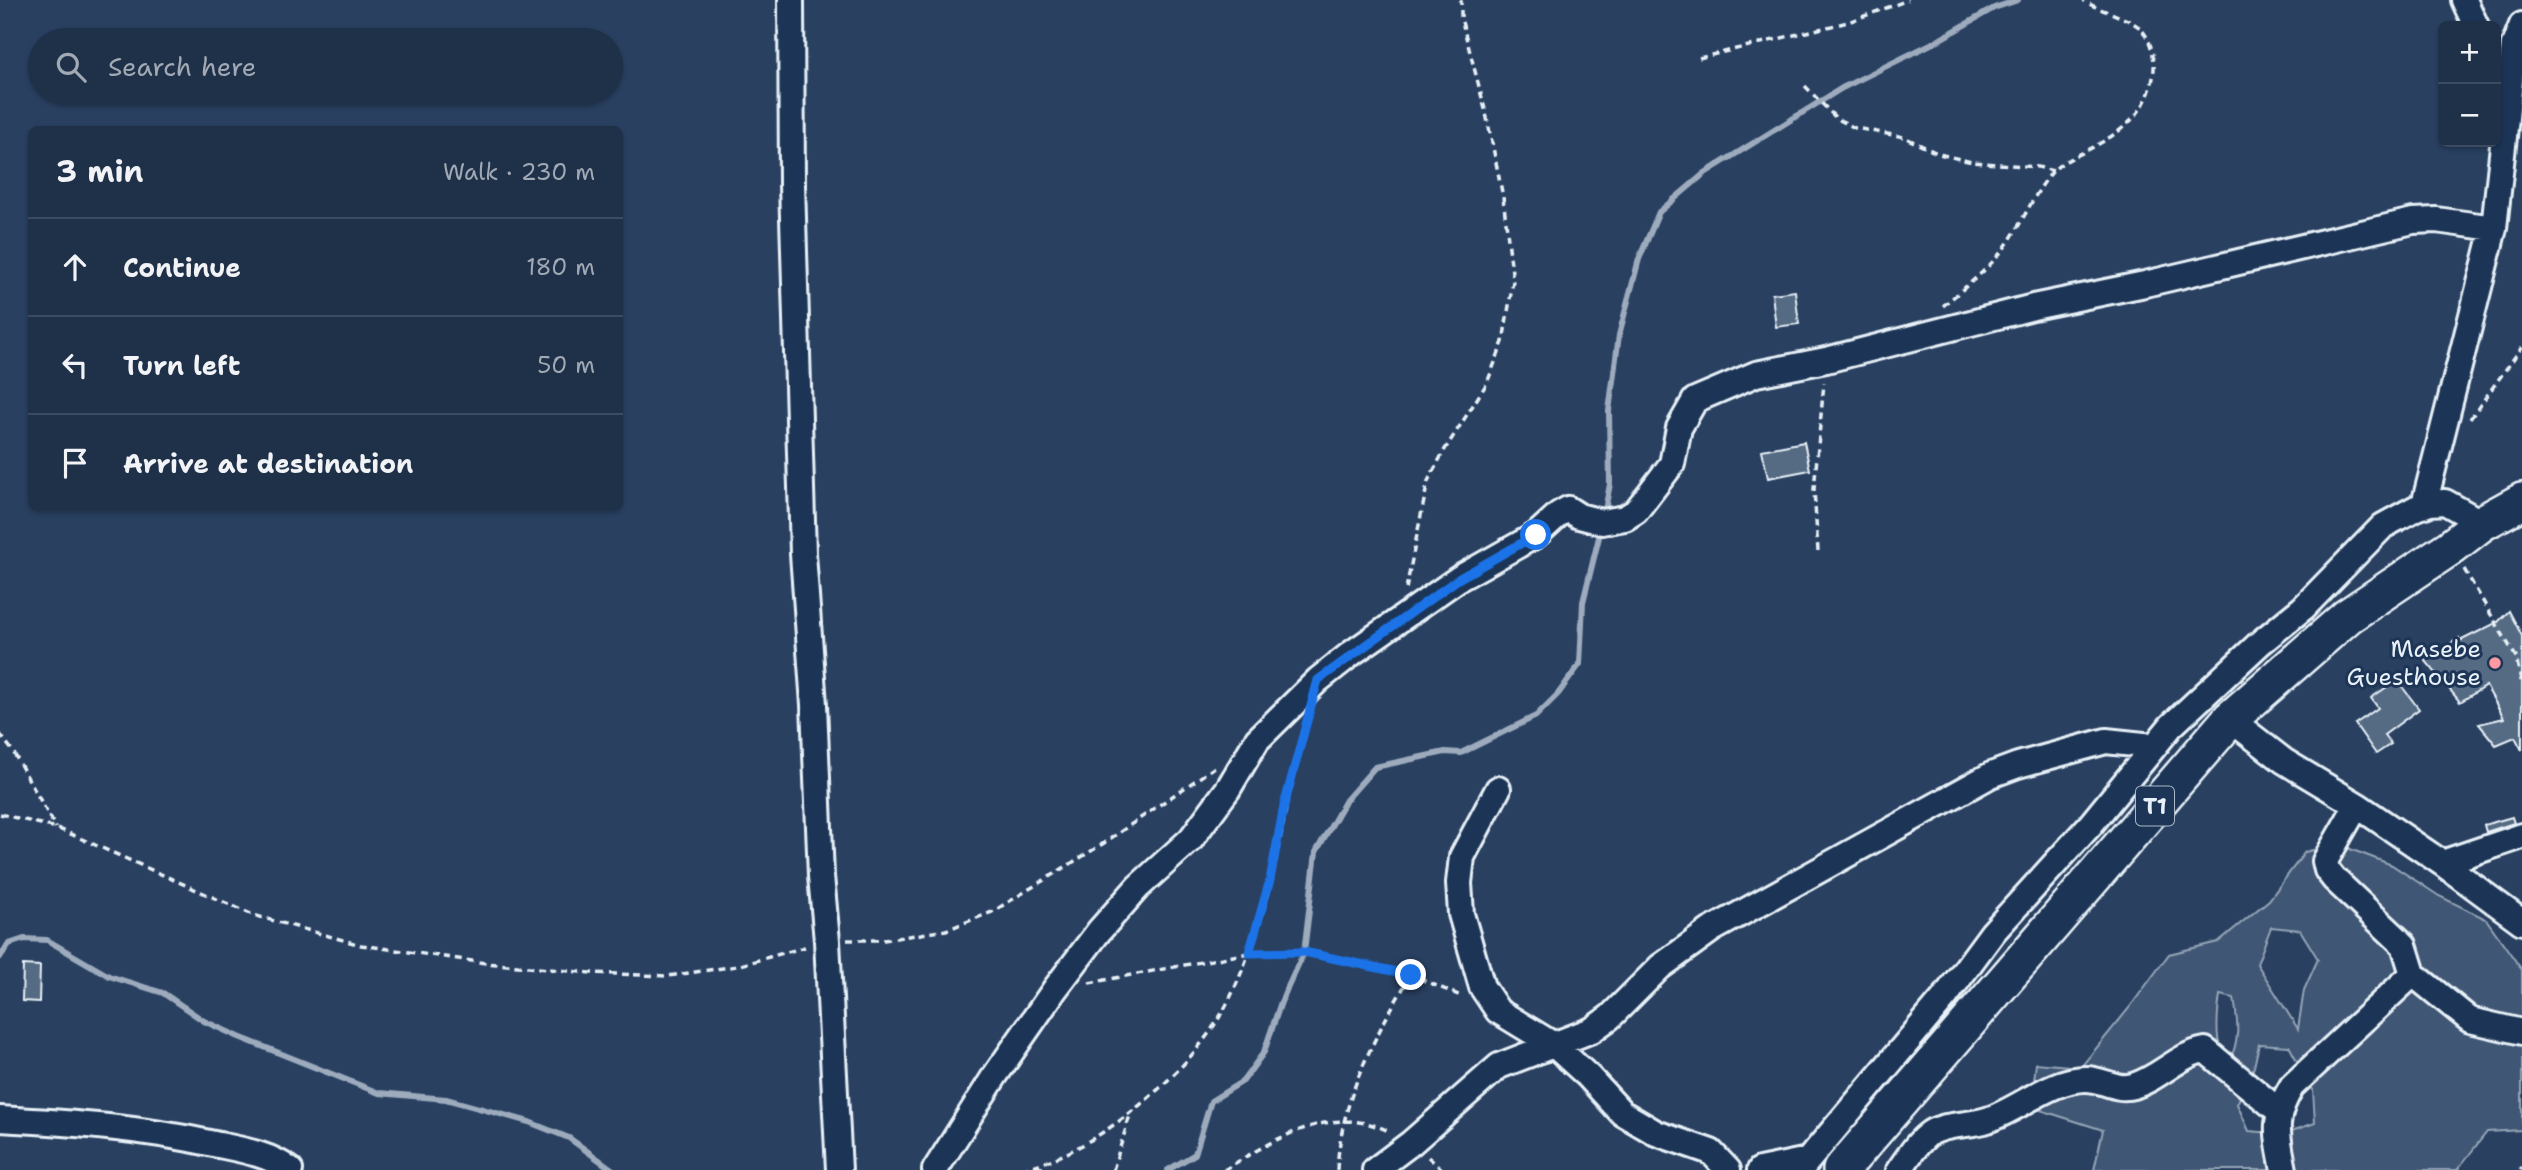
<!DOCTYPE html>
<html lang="en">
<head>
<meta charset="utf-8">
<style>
  :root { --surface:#1f3049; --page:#273850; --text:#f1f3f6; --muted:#a1a9b4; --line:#3c4b61 }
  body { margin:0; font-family:"Shantell Sans",sans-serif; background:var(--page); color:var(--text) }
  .controls { position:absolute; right:21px; top:21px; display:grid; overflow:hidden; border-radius:10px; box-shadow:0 2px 5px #0004 }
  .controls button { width:63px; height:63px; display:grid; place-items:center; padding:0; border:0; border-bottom:2px solid var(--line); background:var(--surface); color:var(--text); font:35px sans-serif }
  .stop { position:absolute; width:21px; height:21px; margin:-16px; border:5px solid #1a73e8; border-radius:50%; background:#fff }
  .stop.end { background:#1a73e8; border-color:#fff; box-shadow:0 2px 7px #0008 }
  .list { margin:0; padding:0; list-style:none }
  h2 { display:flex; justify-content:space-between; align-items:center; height:91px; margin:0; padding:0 28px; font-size:30px }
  h2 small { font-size:23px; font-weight:400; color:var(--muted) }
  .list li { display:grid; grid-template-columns:46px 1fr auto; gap:21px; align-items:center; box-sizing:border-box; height:98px; padding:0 28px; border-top:2px solid var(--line) }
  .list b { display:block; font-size:26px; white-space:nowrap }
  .list em { font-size:23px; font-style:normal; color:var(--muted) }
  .icon { flex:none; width:38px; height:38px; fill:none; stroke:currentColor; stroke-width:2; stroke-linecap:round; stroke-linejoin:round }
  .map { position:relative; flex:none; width:2522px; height:1170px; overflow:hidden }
  .search { position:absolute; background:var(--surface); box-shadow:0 2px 5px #0004; left:28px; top:28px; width:595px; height:77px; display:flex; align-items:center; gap:18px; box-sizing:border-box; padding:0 24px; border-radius:38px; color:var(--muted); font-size:26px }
  .panel { position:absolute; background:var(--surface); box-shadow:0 2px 5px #0004; left:28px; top:126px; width:595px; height:385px; border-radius:10px }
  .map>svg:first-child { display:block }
</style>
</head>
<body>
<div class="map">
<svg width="2522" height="1170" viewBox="0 0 2522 1170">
  <rect width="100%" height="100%" fill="#294061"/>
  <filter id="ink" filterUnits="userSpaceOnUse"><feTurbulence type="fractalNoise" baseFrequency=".0143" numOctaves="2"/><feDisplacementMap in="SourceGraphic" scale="14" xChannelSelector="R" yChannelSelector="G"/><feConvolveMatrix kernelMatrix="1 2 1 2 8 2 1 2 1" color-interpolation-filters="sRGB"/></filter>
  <g filter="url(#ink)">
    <path fill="#415774" stroke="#94a4b6" stroke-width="2" fill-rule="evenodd" d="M2337,844L2392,865L2439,896L2486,919L2522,970V1130L2487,1132L2457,1170H2094L2103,1130L2031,1107L2036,1063L2081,1067L2130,1007L2169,954L2218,942L2269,900L2305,852ZM2271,927L2300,930L2318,959L2304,990L2298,1029L2257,964ZM2220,995L2234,998C2238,1022 2241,1043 2227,1064C2214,1047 2217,1015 2220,995ZM2259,1044L2289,1046L2313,1090L2315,1123L2283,1134L2249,1131L2237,1104L2254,1067Z"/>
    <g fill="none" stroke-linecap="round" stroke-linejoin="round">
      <path stroke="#9dabbd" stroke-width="6" d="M1604,515L1610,484L1609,411L1619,335L1639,259L1659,212L1705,173L1842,88L1937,41L1994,8L2018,0
        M0,957L9,944L24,939L47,940L109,976L163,993L204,1021L239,1037L379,1093L446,1099L529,1122L569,1138L613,1170
        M1168,1170L1195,1154L1211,1101L1243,1081L1264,1052L1281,1002L1304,952L1316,852L1346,800L1375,767L1445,752L1461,753L1536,716L1558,694L1580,664L1583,602L1601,529"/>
    </g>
    <path fill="#556a83" stroke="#e8f1f8" stroke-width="2" d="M1795,291L1799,324L1776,327L1772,294Z
      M1804,442L1810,470L1768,478L1762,450Z
      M2509,611L2522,636V750L2515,737L2496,745L2479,724L2504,718L2486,686L2460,702L2425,660L2459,638L2460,641L2498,622Z
      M2397,680L2419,709L2384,735L2391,744L2376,754L2355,724L2378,708L2371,698Z
      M2512,817L2514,823L2486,832L2484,825Z
      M23,965L40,966L39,1002L22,1001Z"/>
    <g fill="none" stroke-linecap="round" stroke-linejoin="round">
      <g stroke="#e8f1f8" stroke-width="30">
        <path id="minor" d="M791,0L792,184L803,554L814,705L821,876L827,941L839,1170
          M2464,0L2476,26
          M2424,505L2494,228L2512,63L2514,45L2522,25
          M2230,719L2284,761L2357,805L2442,863L2522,922
          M1498,789L1462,857L1459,883L1461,914L1482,987L1498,1011L1554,1045L1589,1077L1622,1113L1656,1133L1711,1152L1728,1170
          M2442,863L2522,836
          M2413,974L2470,1020L2522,1032
          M0,1119C73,1123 143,1128 214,1144C238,1149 270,1154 290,1170
          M935,1170L994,1077L1055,989L1099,931L1138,887L1191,839L1228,789L1257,740L1318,680L1352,653L1458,579L1536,535L1559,514L1568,509L1579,516L1602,522L1625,518L1636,511L1672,464L1679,428L1695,400L1756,374L1826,360L2033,307L2145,284L2413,221L2436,220L2494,228
          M1375,1170L1411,1143L1499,1066L1592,1030L1610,1017L1660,967L1711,930L1991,775L2018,765L2106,741L2153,746
          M1760,1170L1808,1160
          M1800,1170L1945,997L1993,932L2091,824L2171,726L2260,643L2303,608L2383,526L2416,508L2430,503L2445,502L2482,523
          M1899,1170C1908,1158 1917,1142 1930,1133C1947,1123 1969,1126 1987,1120C2020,1109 2051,1079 2086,1079C2103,1079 2116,1091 2133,1086C2159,1079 2179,1054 2205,1050L2280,1112
          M2284,1170C2277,1134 2272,1118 2292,1086L2413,974L2404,945L2334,879L2327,870L2325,861L2357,805"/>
      </g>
      <g stroke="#e8f1f8" stroke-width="40">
        <path id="highway" d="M1841,1170L2230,719L2348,616L2451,547L2482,523L2522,501"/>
      </g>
      <path stroke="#e8f1f8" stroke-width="3.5" stroke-dasharray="7 5" stroke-linecap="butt" d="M1699,58L1848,22L1908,0
        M1805,86L1836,118L1855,128L1904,137L1939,154L1972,162L2038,167L2053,171
        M1943,306C1965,287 1988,270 2005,247C2022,224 2036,189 2054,170C2063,161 2075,157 2086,151C2122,132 2151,112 2154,69C2155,57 2150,38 2141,29C2130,17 2098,11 2083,0
        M2470,419L2522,347
        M1818,551L1814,489L1824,383
        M2464,569L2516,657L2522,685
        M1406,589L1428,481L1444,451L1487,383L1503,342L1513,281L1503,197L1486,113L1461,18V0
        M0,734L12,750L56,828
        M0,814L57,828L253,915L361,945L486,963L591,973L668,976L737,966L805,947
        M847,940H884L946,930L992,912L1101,845L1215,767
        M1089,983L1249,953L1304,952L1411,975L1463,997
        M1428,1157L1443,1170
        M1036,1165L1046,1170
        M1022,1170C1038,1164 1056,1159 1071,1151C1132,1119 1200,1060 1230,998C1248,961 1260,921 1270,882C1283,830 1290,777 1305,725
        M1113,1170L1131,1112
        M1224,1170C1273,1140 1333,1102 1390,1132
        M1337,1170C1341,1098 1375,1035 1411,975
        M2520,1170L2522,1167"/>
      <use href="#minor" stroke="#1d3557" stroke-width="24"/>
      <use href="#highway" stroke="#1d3557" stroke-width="35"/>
    </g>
  </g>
  <g fill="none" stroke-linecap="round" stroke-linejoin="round" filter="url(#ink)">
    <path stroke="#1a73e8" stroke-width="9" d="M1411,975L1304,952L1249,953L1270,880L1284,806L1318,680L1458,579L1536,535"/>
  </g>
  <circle fill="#ff9aa2" stroke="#1d3557" stroke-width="2.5" cx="2495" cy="663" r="7"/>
  <g text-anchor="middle" stroke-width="6" stroke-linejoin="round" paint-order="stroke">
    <rect fill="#1d3557" stroke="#abb9c8" stroke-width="2" x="2136" y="786.5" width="38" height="39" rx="5"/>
    <g font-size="23" font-weight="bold" fill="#e8f1f8">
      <text x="2155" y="814">T1</text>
    </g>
    <g font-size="24" fill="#e8f1f8" stroke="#1d3557" text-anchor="end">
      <text x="2481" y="657">Masebe<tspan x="2481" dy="28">Guesthouse</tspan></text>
    </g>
  </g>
</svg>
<div class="controls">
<button>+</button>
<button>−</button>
</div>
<div class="stop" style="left:1536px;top:535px"></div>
<div class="stop end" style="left:1411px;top:975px"></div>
<div class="search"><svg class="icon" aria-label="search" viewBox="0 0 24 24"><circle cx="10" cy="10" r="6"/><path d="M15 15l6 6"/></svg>Search here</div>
<section class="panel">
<h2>3 min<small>Walk · 230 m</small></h2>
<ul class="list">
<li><svg class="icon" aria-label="ahead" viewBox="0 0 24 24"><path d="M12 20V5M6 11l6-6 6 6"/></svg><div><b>Continue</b></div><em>180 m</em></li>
<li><svg class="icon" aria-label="left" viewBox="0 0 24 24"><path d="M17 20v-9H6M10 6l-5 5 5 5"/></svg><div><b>Turn left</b></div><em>50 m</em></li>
<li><svg class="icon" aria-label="arrive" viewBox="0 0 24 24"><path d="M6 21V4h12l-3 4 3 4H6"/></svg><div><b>Arrive at destination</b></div></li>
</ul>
</section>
</div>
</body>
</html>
